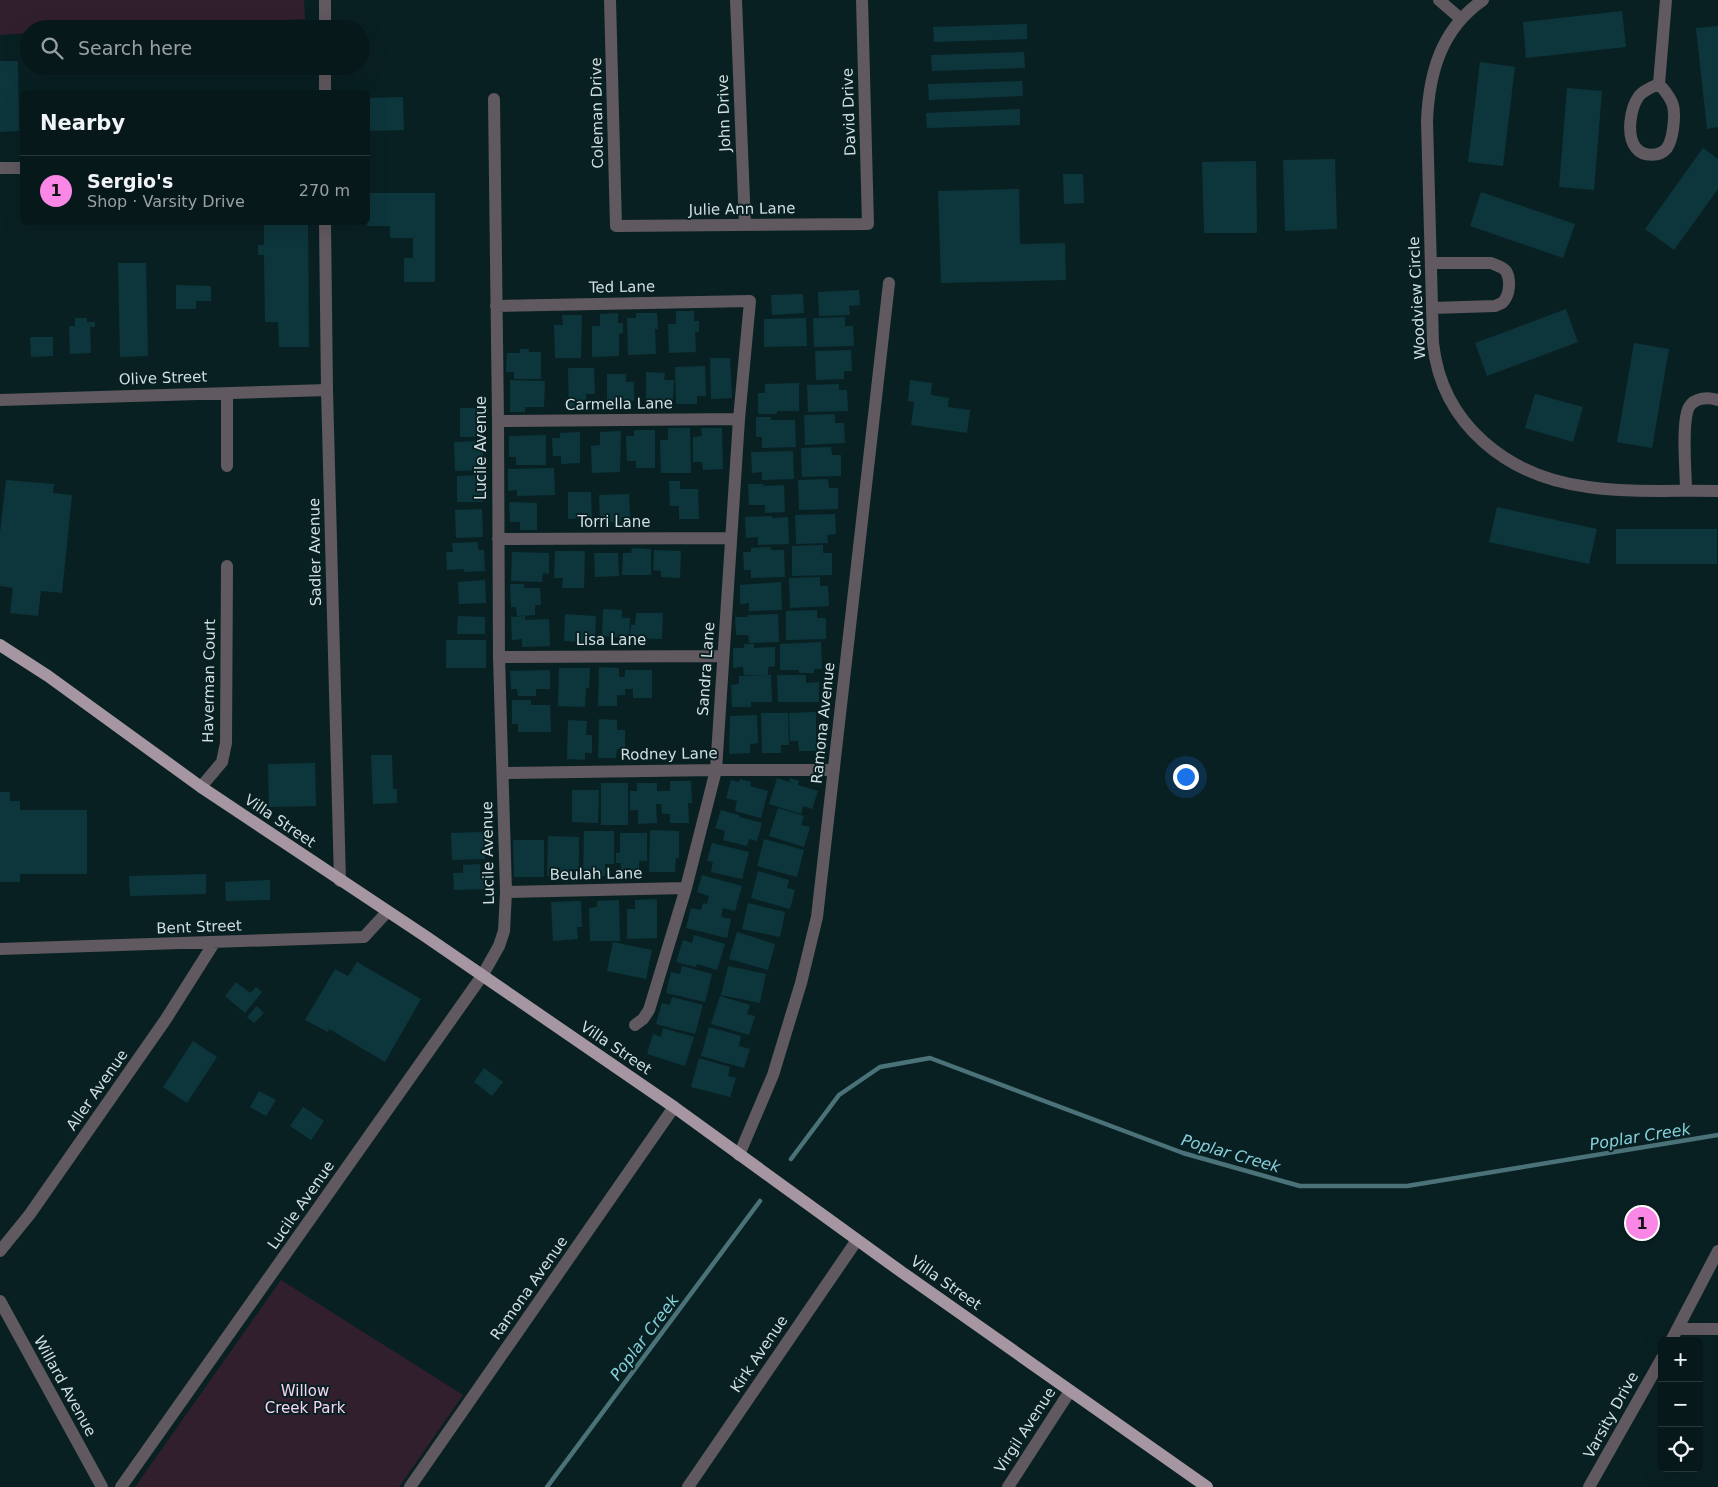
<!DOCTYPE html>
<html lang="en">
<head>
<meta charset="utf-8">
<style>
  :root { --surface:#07181a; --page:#152527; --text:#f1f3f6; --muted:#98a0a2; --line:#283739; --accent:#fa87e6 }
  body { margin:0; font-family:"DejaVu Sans",sans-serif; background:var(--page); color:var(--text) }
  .controls { position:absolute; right:15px; bottom:15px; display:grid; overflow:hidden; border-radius:8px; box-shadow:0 5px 20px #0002 }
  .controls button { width:45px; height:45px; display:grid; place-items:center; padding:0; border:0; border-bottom:1px solid var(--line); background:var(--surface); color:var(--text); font:25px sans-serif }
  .you { position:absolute; left:1185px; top:776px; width:18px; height:18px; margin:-12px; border:4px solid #fff; border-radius:50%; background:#1a73e8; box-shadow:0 0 0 8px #1a73e833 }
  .badge { display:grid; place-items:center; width:32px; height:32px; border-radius:50%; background:var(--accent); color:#111; font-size:16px; font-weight:700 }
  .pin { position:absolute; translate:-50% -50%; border:2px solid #fff; box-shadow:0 1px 5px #0006 }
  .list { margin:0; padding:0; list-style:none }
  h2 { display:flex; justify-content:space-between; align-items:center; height:65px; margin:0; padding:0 20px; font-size:21px }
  h2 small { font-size:16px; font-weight:400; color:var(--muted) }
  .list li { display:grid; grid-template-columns:32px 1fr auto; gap:15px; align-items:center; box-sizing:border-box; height:70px; padding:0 20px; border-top:1px solid var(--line) }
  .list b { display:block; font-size:19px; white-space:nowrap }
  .list p { margin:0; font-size:16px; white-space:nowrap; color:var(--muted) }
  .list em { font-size:16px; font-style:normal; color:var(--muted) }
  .icon { flex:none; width:28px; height:28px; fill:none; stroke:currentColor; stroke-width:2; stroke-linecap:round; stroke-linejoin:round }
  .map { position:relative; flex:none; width:1718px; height:1487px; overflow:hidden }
  .search { position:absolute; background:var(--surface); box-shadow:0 5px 20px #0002; left:20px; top:20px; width:350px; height:55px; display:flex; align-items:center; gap:12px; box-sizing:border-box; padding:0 18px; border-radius:28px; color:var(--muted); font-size:19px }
  .panel { position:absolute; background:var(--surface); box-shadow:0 5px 20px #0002; left:20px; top:90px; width:350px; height:135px; border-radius:8px }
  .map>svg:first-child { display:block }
</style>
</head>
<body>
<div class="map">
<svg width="1718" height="1487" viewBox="0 0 1718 1487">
  <rect width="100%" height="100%" fill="#092023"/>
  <path fill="#321f2e" d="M0,0H304L305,19L119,29H29V33L0,35Z
    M281,1280L463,1395L399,1487H135Z"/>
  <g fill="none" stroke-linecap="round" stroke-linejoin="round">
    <path stroke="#4a7278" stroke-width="4.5" d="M791,1159L839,1095L880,1067L930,1058L1183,1153L1300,1186H1407L1718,1135
      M547,1487L760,1201"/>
  </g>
  <path fill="#0d363c" d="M1622,11L1626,47L1526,58L1523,22Z
    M1027,24V39L934,42L933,27Z
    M1718,26V127L1707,129L1696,28Z
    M1024,52L1025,68L932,71L931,55Z
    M0,61H18L19,131L0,132Z
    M1480,62L1515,67L1503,166L1468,162Z
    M1022,81L1023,96L929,100L928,84Z
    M1567,88L1602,91L1594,190L1559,187Z
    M403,97L404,130L368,131V98Z
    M1020,109V125L927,128L926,113Z
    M1703,148L1718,159V189L1674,250L1645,229Z
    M1335,159L1337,229L1285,231L1283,160Z
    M1256,161L1257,233H1204L1202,162Z
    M1063,174H1083L1084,203L1064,204Z
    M1019,189L1020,244L1065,243L1066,280L941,283L938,191Z
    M1481,192L1575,224L1563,258L1470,226Z
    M368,193H435V282H404V258H413V238H390V226H367Z
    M264,222H308L309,347H279L278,322H265L264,255H258V245H264Z
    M118,263H146L148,356L120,357Z
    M176,285L211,286V301H196V309H176Z
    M859,290L860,305L849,306L850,315L819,316L818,292Z
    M803,294L804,313L772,315L771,295Z
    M1566,309L1578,342L1487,376L1475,343Z
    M676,311H694V321H699V332H695L696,352L669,353L668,324H676Z
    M618,313V323H623V333L619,334V356L592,357V326H600V314Z
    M636,313H657L658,329H655L656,354L628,355L627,318H636Z
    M562,315H582L581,358H555L554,325H563Z
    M845,317V326H853L854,346L814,347L813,318Z
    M75,318H87V322H95V327H90L91,353L70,354L69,326H75Z
    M806,318L807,346L764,347V319Z
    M30,337H53V356L31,357Z
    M1634,343L1669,349L1652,448L1617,442Z
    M520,349H529V352H541V379H514V372H506L507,353H520Z
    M851,350L852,371H844V379L816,380L815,351Z
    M710,358H730L732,398L711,399Z
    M705,366L706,396H697V404H676L675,367Z
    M568,368H594L595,394H586L587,407H569Z
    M646,372L665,373L664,380H674L673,400H646Z
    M607,374H626V382H634V401H607Z
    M510,380L545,381L544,407H525V412H510Z
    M910,380L932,383L931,395L949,398L948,407L970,410L967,433L911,425L914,402L908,401Z
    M799,383V411H777V414H758V393H765V384Z
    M839,384V390H847L848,411L808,412L807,385Z
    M1535,394L1583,407L1573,442L1525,428Z
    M460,408H479V417H483V437H460Z
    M835,414V423H844L845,443L805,445L804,415Z
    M756,417H771V420H795L796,447L762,448V437H756Z
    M668,428H690L691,473H661L660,440H668Z
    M701,428H722L723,469L703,470L702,462H693V437L702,436Z
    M634,430H655V468H636V461H627L626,436H634Z
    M621,431L620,472L592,473L591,446L600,445V432Z
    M580,432V463L561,464V456H553L552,438H560V433Z
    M546,435V465H516V457H509V436Z
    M479,441V451H483L484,470L455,471L454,442Z
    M831,447L832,455H841V476L802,477L801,448Z
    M793,451L794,479L762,480V472L752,473L751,452Z
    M554,468L555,495L517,496V490L508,491V469Z
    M483,475V502H457V476Z
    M828,479L829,488H838V509L799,510L798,480Z
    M6,480L54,484L53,493L72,495L62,593L41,591L38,616L10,613L13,588L0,586V533Z
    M669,481H680V489H698L699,519H679V506H670Z
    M748,484H763L764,486L784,485L785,512L765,513V505H749Z
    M568,492H591L592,518L568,519Z
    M629,494L630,517H621V522H600L599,495Z
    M509,502L537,503V530H520V522H510Z
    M1497,507L1597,529L1589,564L1489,542Z
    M482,509L483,537L456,538L455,510Z
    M835,514L836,534L827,535L828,543L796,544L795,515Z
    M772,516V518L788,517L789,544L758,545V537L746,538L745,517Z
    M1616,529H1717V564H1616Z
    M478,542V550H484L485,571L464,572V569L447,570L446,552H453L452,543Z
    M823,545V553H832V575L792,576V546Z
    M771,547V550H784L785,577L751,578V570H744L743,552H751V548Z
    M632,548L651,549V575H622L623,553H631Z
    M654,550L681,551L680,578L661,577V571L653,570Z
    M555,551H585L584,588H562L563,578H554Z
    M512,552L549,553V574L543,573L542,582L511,581Z
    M594,553H618L619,576L595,577Z
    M820,577V586H828L829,606L790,608L789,578Z
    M485,580L486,603L459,604L458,582Z
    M781,582L782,610L749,611V603L740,604V585Z
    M510,584H524V588H540L541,605H535V615L517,616L516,607H511Z
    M603,609L622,610V618H630L629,638L602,636Z
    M817,610V618H826V639L786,640V611Z
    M636,613H663L662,639L630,638L631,625H635Z
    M565,614L596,616L595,637H586V642L564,641Z
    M778,614L779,642L749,643L748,635H736L735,617H748V615Z
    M458,616L485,617V634H457Z
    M525,616V620L549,619L550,646L522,647V639L512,640L511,617Z
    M446,640H486V668H446Z
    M821,642L822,669H814V673H799V670H780V644Z
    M744,644H754V648L775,647V666L768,667V675H744L743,667L733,668V648H744Z
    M599,667L619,668V677H625V670H652V698H633V689H625V695H617V706H598Z
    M559,668H590L589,688H586L585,707L558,706Z
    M550,670V689H536V696H518L517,689H511L510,671Z
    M771,675L772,702H751V707H732L731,685L739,684V676Z
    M777,675H806V683L819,682V702H778Z
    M512,700H531V705H550L551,732H518V724H512Z
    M816,712V751H799L798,741H790L789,713Z
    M761,713H788L789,745H781V753H762Z
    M757,715L758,743L750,744V753L729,754L730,716Z
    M599,719L617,720V730H625V750L617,749L616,758H598Z
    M568,720L587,721L586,735H592V753H585V760L567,759Z
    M371,755H392L393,789H397V803L373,804Z
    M315,763L316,806L269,807L268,764Z
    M777,778L789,782L790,778L799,781L798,785L818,791L812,809L803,806L801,814L769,804Z
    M740,779L751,782L750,786L768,791L761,818L735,811L737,801L726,798L731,780L739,782Z
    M670,781H691L692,803H688L689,823H670V814H662L661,804H656L657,823L638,824V810H630V791H637V783H657V791H670Z
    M601,783H628V825H601Z
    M572,790H599L598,823L572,822Z
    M0,792H10V801H20V810H87V874H20V882H0Z
    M778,808L804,816L801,825L810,827L804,847L769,836Z
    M721,810L739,815V817L762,823L757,841L749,839L747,846L723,840L725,831L715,828Z
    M650,830L679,831V858H676L675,872H649Z
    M584,831H614V864H605V876H583Z
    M484,832L485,859L452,860L451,833Z
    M620,833H647V861H639V875H621V863H616V853H620Z
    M548,836L579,837V870L571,869V876H547Z
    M764,839L804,850L797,877L757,866Z
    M513,840H544V877H514Z
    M712,843L749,852L742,879L711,872L713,862L707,861Z
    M480,864L481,872L487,871V889L454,890L453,873H463V865Z
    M758,871L789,880L787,888L795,890L790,909L751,898Z
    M206,874V894L130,896L129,876Z
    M702,875L742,886L735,911L723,908L721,917L731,919L727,938L686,928L691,908L701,910L703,903L707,904L709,896L697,892Z
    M270,880V900L226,901L225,882Z
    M657,899V938L627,939V909H635V900Z
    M619,900L620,941H590L589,908L597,907V901Z
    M581,901L582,927H577L578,939L553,941L551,902Z
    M748,903L785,912L780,937L742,929Z
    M737,932L775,944L768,970L729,959Z
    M694,935L725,944L717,970L697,964L696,967L676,962L683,940L692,943Z
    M613,942L652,950L646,979L607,971Z
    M357,962L421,999L385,1062L329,1029L328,1032L305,1020L335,969L348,976Z
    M682,966L712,974L705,1002L666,993L671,972L680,974Z
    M728,966L766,974L760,1003L721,995Z
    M236,982L250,993L256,987L262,992L245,1013L225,996Z
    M720,996L750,1005L747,1014L755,1016L749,1035L711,1024Z
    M672,997L703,1005L695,1034L656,1024L662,1003L670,1005Z
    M257,1006L264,1013L254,1023L247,1017Z
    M709,1027L741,1036L739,1046L750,1049L744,1068L701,1056Z
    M663,1028L694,1037L685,1066L647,1054L653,1034L661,1037Z
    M193,1041L217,1057L187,1103L163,1087Z
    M699,1058L730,1067L728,1076L736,1078L730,1097L691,1087Z
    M484,1068L503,1082L492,1096L474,1082Z
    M259,1091L276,1100L266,1116L250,1107Z
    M303,1107L324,1121L311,1140L290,1126Z"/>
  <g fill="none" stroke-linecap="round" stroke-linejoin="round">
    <path stroke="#60595f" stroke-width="12" d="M325,0V29
      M610,0L616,226L868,224L862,0
      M736,0L745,225
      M1439,0L1461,19
      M1483,0C1441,29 1429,73 1427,121L1433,343C1442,426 1509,477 1588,487C1628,493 1677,490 1718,491
      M325,66V92
      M1659,84C1652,87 1644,90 1639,96C1630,108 1626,136 1636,148C1643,157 1660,157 1667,148C1671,142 1672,136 1673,129C1676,107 1674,101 1659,84L1666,0
      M0,168H22
      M325,222L327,390L340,881
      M1431,263H1491C1496,265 1503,267 1506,271C1511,280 1510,296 1502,303C1502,303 1495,306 1495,306L1432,308
      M496,306L750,301L739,419L716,770L686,888L649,1010L643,1019L635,1025
      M227,393V466
      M0,400L327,390
      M498,421L739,419
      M1686,490C1686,472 1681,422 1689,407C1695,397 1709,397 1718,400
      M498,539L731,538
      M499,657L723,656
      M504,773L716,770H834
      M201,787L222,762L226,743L227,566
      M506,892L686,888
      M0,949L364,937L387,912
      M739,1155L773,1075L801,983L817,917L889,283
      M0,1251L30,1214L166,1019L214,943
      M0,1301L102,1487
      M1678,1329H1718
      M1671,1341L1718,1251
      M121,1487L482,976L499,946L504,931L506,892L499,657L498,421L494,99
      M410,1487L674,1107
      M688,1487L857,1240
      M1008,1487L1070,1391
      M1589,1487L1662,1358"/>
    <path stroke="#a696a2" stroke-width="12" d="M0,645L48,676L201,787L425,936L674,1107L903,1273L1207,1487"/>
  </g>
  <g text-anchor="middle" stroke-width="4" stroke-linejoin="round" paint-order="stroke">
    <g font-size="15" fill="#d1dfe1" stroke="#092023">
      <text transform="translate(849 112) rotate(-92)" y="5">David Drive</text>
      <text transform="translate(597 113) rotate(-91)" y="5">Coleman Drive</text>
      <text transform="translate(724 113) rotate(-92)" y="5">John Drive</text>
      <text transform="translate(742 209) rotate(-1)" y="5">Julie Ann Lane</text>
      <text transform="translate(622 287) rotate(-1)" y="5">Ted Lane</text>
      <text transform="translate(1417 298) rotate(-93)" y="5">Woodview Circle</text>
      <text transform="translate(163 378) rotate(-2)" y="5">Olive Street</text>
      <text transform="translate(619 404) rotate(-1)" y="5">Carmella Lane</text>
      <text transform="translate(481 448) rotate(-90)" y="5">Lucile Avenue</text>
      <text x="614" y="527">Torri Lane</text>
      <text transform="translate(315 552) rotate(-91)" y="5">Sadler Avenue</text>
      <text x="611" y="645">Lisa Lane</text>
      <text transform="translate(706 669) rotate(-86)" y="5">Sandra Lane</text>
      <text transform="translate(209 681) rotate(-89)" y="5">Haverman Court</text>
      <text transform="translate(823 723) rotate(-84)" y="5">Ramona Avenue</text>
      <text transform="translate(669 754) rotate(-1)" y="5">Rodney Lane</text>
      <text transform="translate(280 821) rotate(34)" y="5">Villa Street</text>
      <text transform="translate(488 853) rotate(-91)" y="5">Lucile Avenue</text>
      <text transform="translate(596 874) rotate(-1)" y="5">Beulah Lane</text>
      <text transform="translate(199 927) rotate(-2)" y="5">Bent Street</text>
      <text transform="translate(616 1048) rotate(34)" y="5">Villa Street</text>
      <text transform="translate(97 1090) rotate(-55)" y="5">Aller Avenue</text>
      <text transform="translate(301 1205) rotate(-55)" y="5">Lucile Avenue</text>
      <text transform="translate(946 1283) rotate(35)" y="5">Villa Street</text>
      <text transform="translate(529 1288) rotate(-55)" y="5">Ramona Avenue</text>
      <text transform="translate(759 1354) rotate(-56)" y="5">Kirk Avenue</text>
      <text transform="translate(65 1386) rotate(61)" y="5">Willard Avenue</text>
      <text transform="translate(1611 1415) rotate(-61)" y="5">Varsity Drive</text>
      <text transform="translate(1025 1430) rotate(-57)" y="5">Virgil Avenue</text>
    </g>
    <g font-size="15" fill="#fbd3f2" stroke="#092023">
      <text x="305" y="1396">Willow<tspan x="305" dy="17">Creek Park</tspan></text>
    </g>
    <g font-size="16" font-style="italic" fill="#87d1dd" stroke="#092023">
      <text transform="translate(1640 1136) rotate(-9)" y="6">Poplar Creek</text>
      <text transform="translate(1231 1153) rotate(16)" y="6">Poplar Creek</text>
      <text transform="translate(644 1337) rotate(-53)" y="6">Poplar Creek</text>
    </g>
  </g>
</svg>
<div class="controls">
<button>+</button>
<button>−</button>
<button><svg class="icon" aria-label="locate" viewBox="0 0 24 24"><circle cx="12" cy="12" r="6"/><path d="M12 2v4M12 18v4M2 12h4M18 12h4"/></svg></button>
</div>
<div class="you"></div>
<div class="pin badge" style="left:1642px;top:1223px">1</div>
<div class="search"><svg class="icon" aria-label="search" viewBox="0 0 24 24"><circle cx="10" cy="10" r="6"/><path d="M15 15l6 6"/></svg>Search here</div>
<section class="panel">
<h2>Nearby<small></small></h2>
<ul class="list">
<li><span class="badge">1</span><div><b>Sergio's</b><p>Shop · Varsity Drive</p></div><em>270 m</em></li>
</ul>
</section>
</div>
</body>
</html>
